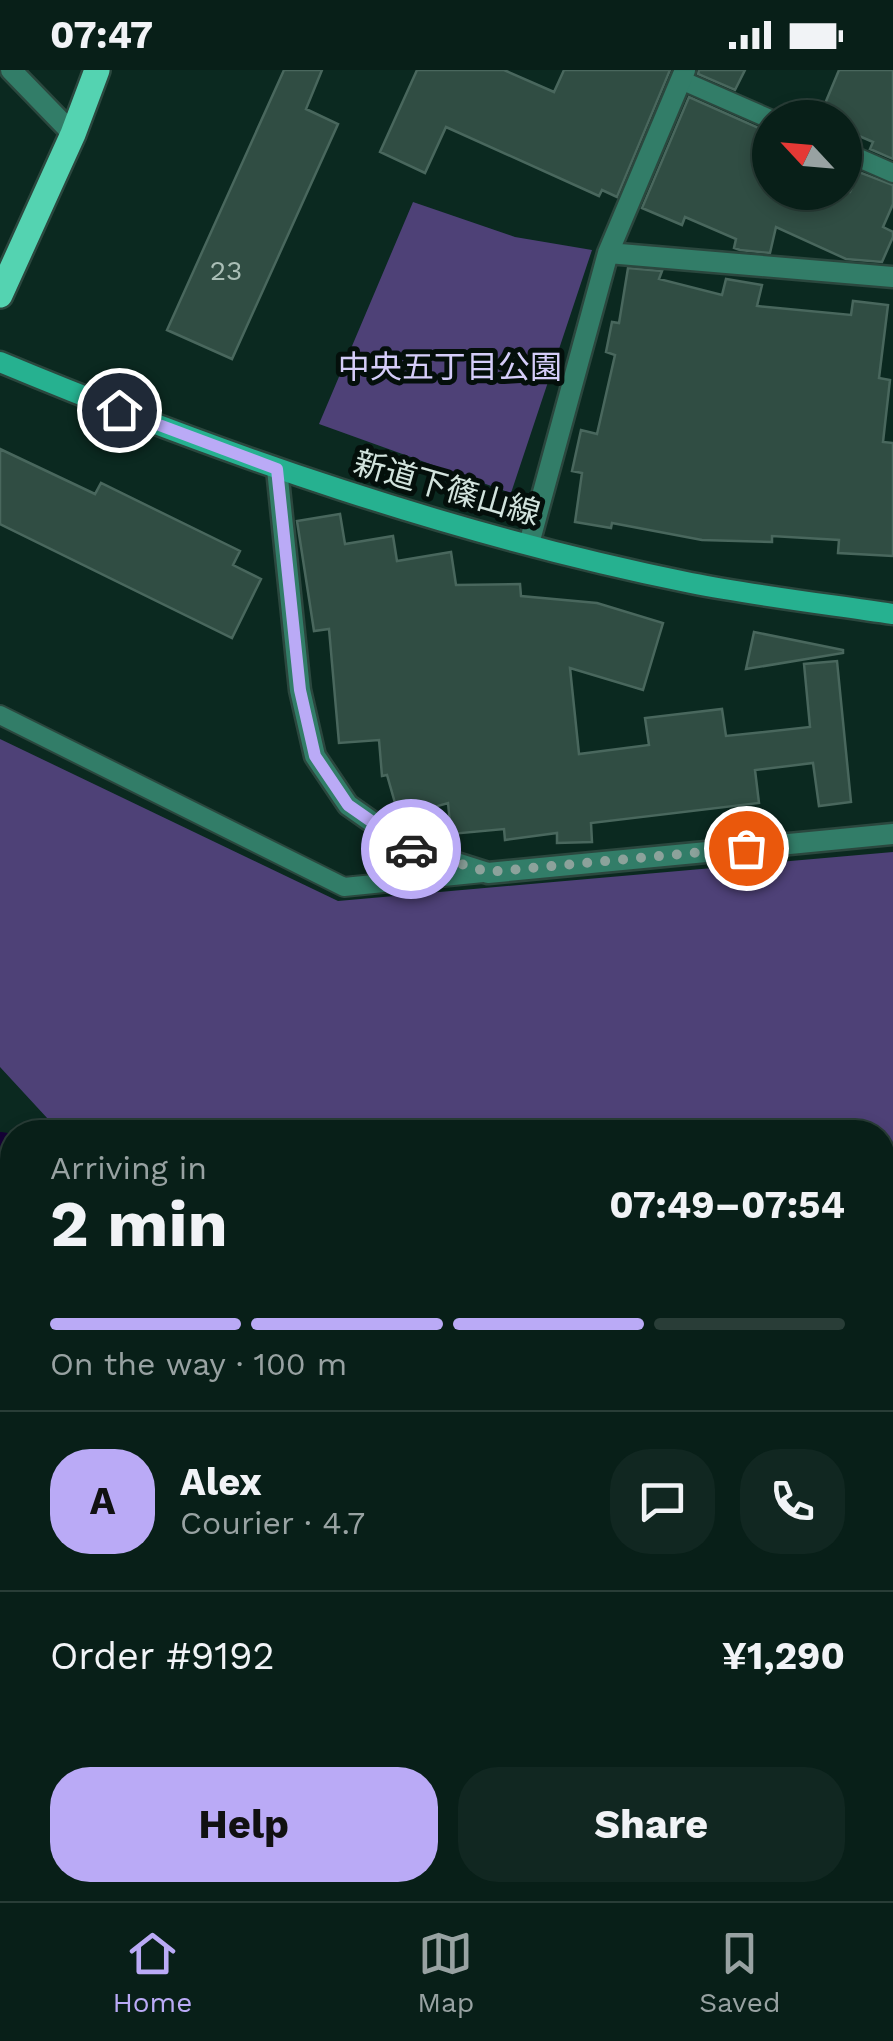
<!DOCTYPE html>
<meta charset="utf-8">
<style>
:root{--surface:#081f18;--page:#112721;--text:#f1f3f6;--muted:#98a2a2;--line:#293d37;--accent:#baaaf6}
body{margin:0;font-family:"Work Sans","Noto Sans JP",sans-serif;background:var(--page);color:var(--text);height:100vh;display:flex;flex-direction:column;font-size:38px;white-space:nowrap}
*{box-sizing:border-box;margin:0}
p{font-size:32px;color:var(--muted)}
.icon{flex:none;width:55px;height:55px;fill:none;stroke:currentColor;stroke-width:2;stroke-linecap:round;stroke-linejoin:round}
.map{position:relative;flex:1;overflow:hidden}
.sheet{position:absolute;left:0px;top:1050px;width:895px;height:782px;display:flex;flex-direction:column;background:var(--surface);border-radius:40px 40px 0 0;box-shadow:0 5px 15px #0003,0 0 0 2px var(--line)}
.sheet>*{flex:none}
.needle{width:65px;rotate:296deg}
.fabs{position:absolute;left:752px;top:30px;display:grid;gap:20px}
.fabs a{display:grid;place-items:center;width:110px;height:110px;border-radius:50%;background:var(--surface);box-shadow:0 5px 15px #0003,0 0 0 2px var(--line);font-size:50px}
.pin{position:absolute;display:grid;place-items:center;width:85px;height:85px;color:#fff;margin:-42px;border:5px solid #fff;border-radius:50%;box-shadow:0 2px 10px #0007}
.courier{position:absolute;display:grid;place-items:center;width:100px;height:100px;margin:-50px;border:8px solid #baaaf6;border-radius:50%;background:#fff;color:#222;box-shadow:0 2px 12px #0007}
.head em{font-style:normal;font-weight:700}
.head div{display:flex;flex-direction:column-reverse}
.head{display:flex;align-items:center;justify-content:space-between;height:170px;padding:0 50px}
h1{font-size:65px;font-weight:700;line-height:75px}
.bar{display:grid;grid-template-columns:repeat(4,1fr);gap:15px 10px;align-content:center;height:120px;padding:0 50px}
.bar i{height:12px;border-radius:8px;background:var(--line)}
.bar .on{background:var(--accent)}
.bar p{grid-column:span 4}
.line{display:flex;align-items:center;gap:25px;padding:0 50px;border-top:2px solid var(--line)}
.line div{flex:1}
.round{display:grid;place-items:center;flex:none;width:105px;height:105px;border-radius:40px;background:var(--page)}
.cta{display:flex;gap:20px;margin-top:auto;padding:20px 50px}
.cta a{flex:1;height:115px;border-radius:40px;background:var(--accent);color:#111;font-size:40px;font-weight:700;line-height:115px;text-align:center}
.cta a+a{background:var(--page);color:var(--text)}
.status{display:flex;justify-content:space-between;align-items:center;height:70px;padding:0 50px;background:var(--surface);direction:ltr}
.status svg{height:28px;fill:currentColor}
.tabs{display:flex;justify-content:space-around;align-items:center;height:140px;border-top:2px solid var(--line);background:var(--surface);font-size:28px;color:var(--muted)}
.tabs a{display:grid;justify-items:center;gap:5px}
.tabs .on{color:var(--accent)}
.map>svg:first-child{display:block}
</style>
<div class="status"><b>07:47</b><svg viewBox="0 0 49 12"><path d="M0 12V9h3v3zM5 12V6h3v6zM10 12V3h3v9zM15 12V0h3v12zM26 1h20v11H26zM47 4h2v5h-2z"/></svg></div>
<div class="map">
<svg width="893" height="1831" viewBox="0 0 893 1831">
<rect width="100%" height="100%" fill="#0b2920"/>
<!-- green -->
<path fill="#4e4177" d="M413,132l102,35 77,13 -81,243 -192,-69z
M0,669l338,162 555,-49v625l-10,3 -1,-348h-822l-60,-65z
M0,1134l12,13v577l-12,-1z
M893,1514v168l-10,6v-171z
M0,1769l12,1v45l-12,-1z
M97,1820h571l151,11h-549z"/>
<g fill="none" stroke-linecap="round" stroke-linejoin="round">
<!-- river -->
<path stroke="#150036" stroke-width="68" d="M0,1096l12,13
M882,1511l11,-2"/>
</g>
<!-- building -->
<path fill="#304d43" stroke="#49675d" stroke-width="2.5" d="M284,0h38l-16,39 32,15 -106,235 -65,-29z
M417,0h87l50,22 10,-22h106l-53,127 -15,-7 -3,6 -153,-69 -21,46 -45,-21z
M699,0h46l-10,20 -37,-16z
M839,0h54v89l-23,-10 3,-7 -28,-12v-12h-26z
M689,27l81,36v59h80l9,-20 34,13v19l-10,23 10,5v5l-11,25 -36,-3 -70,-32 -6,26 -30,-3 -6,-2 2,-9 -51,-22 -3,8 -40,-17z
M628,198l34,3 -3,8 63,16 4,-16 36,6 -5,21 94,9 2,-14 35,4 -9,73 11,2 -7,62 10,1v113l-55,-3 1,-13 -67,-4v6l-70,-2 -90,-17 -1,5 -36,-6 7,-49 -10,-2 9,-41 16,4 18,-79 -9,-3 6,-30 7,1z
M0,379l95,45 6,-11 139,68 -7,14 28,14 -29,59 -232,-114z
M340,444l5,30 48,-8 4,25 54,-9 5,33 64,-1 1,12 76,7 66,20 -20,67 -73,-22 9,86 70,-9 -4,-27 77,-9 4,27 84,-9 -6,-63 33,-3 14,141 -32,4 -6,-43 -58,7 4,33 -168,20 1,19 -35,1v-10l-52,7 -1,-11 -53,5 -3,-31 -49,14 -12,-42 -5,1 -3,-36 -40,3 -10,-114 -15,2 -17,-110z
M754,562l89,18v3l-97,16z"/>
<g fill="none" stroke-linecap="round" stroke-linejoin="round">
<!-- lane casing -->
<g stroke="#2b473e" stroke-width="22">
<path id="lane" d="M681,10l89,39
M845,82l48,21
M0,645l344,172 139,-14
M0,1733l12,1
M882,1799l11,1"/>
</g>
<!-- street casing -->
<g stroke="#2b473e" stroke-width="25">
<path id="street" d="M11,0l62,64
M608,183l285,24
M277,399l23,221 15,66 33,49 61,43 79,25 405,-39
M529,474l79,-291 77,-183"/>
</g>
<!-- secondary casing -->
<g stroke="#2b473e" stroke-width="25">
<path id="secondary" d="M0,292c223,93 454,173 691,221 67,13 135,21 202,31"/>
</g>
<!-- primary casing -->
<g stroke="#2b473e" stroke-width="30">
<path id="primary" d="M0,225l73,-161 24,-64"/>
</g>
<!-- lane -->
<use href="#lane" stroke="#327d68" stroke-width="18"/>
<!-- street -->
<use href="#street" stroke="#327d68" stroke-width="20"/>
<!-- secondary -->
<use href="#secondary" stroke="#26b190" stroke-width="20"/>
<!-- primary -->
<use href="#primary" stroke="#54d3b1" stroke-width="25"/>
</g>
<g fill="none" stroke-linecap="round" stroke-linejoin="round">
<!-- done -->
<path stroke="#8ca29b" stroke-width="10" stroke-dasharray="0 18" d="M411,779l77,23 258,-24"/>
<!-- route -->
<path stroke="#baaaf6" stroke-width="12" d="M119,340l158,59 23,221 15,66 33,49 63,44"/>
</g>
<g text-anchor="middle" stroke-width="10" stroke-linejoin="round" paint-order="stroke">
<!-- number labels -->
<g font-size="28" fill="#aabeb6">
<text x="226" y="210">23</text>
</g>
<!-- park labels -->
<g font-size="32" fill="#d5cdf9" stroke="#040f0b">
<text x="450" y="308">中央五丁目公園</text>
</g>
<!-- street labels -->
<g font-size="32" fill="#d2e3dd" stroke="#040f0b">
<text transform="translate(447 418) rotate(16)" y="11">新道下篠山線</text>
</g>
</g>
</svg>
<div class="fabs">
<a><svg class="needle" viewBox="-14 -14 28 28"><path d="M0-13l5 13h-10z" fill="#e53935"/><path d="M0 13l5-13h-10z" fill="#98a2a2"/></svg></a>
</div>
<div class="pin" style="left:746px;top:778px;background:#ea580c"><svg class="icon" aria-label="bag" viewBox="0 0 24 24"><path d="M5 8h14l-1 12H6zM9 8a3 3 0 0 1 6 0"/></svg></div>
<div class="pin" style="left:119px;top:340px;background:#1f2937"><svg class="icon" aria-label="home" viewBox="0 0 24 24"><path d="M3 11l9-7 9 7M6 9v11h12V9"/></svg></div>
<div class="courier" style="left:411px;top:779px"><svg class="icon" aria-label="car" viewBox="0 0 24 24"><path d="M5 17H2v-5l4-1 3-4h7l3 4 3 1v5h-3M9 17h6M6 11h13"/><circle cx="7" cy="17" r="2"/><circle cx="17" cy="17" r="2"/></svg></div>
<section class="sheet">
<div class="head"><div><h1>2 min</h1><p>Arriving in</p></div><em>07:49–07:54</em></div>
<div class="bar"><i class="on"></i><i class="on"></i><i class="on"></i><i></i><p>On the way · 100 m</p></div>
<div class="line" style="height:180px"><b class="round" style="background:var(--accent);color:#111">A</b><div><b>Alex</b><p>Courier · 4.7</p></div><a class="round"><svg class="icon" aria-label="chat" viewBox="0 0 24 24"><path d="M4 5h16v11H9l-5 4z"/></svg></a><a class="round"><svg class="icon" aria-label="phone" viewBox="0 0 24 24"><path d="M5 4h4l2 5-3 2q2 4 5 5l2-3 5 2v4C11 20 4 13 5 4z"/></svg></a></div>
<div class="line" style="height:130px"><div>Order #9192</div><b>¥1,290</b></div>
<div class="cta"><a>Help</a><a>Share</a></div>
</section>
</div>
<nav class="tabs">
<a class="on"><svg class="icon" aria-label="home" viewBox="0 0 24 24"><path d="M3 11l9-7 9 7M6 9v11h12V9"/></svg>Home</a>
<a><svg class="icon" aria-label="map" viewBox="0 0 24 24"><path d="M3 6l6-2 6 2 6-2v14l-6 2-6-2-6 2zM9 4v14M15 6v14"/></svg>Map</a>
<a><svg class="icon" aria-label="saved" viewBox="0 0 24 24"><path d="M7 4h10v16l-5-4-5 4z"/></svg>Saved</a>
</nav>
